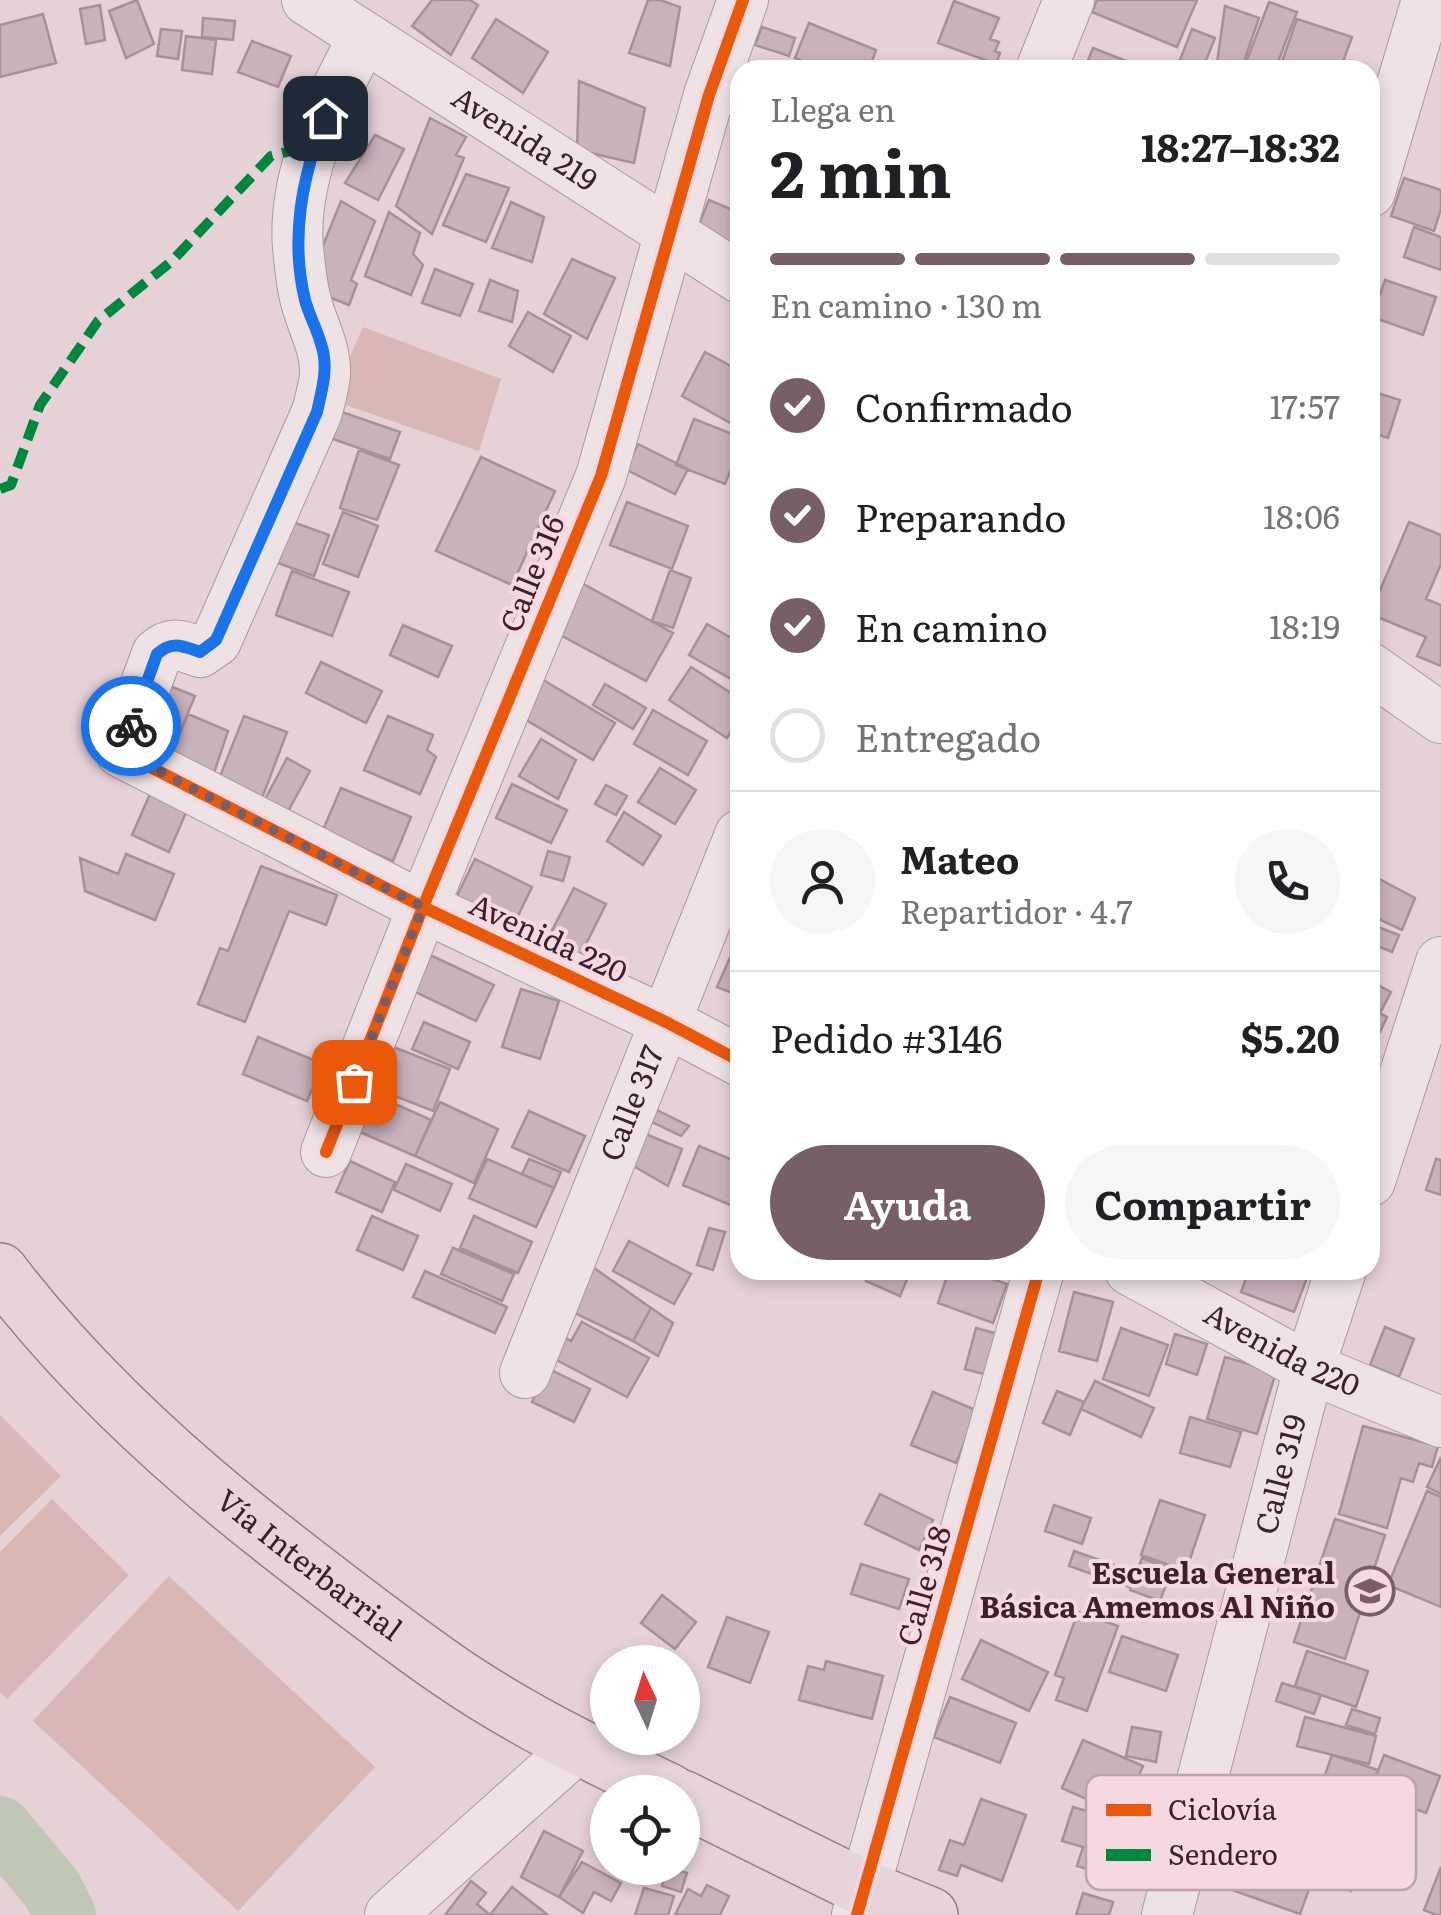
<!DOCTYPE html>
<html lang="es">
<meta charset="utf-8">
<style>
:root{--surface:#fff;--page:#f6f6f6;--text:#202124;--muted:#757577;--line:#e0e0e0;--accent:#785e69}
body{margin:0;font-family:Literata,serif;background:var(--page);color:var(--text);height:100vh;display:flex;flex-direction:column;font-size:38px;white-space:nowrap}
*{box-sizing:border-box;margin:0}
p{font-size:32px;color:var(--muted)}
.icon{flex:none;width:55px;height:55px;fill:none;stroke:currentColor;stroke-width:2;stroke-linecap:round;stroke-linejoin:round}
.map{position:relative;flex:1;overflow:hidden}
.details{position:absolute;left:730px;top:60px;width:650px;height:1220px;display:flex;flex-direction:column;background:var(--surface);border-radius:30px;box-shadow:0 5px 15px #0003}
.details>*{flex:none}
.needle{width:65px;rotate:356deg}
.fabs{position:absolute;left:590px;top:1645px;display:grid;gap:20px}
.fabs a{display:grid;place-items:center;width:110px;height:110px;border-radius:50%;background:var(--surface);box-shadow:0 5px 15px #0003;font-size:50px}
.pin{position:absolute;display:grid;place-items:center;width:85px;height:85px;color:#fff;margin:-42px;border-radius:20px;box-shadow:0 5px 15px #0006}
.courier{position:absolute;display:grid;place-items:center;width:100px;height:100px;margin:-50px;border:8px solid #1a73e8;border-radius:50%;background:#fff;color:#222;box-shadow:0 2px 12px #0007}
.headline em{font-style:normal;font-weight:700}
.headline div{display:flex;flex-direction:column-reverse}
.headline{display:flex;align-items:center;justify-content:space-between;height:170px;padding:0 40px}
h1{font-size:65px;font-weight:700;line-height:75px}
.bar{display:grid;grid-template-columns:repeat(4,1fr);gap:15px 10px;align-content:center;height:120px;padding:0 40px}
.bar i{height:12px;border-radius:8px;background:var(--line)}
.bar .current{background:var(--accent)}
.bar p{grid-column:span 4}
.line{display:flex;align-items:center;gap:25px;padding:0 40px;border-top:2px solid var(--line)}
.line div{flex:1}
.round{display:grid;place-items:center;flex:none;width:105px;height:105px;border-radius:52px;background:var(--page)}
ol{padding:0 40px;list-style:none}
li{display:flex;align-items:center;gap:30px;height:110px}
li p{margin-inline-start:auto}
li .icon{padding:10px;border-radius:50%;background:var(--accent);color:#fff;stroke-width:4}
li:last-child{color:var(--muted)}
li i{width:55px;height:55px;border:5px solid var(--line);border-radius:50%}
.cta{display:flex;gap:20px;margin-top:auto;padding:20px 40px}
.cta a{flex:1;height:115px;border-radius:60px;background:var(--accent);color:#fff;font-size:40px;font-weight:700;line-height:115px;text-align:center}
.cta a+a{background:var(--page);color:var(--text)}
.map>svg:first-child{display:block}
</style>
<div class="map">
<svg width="1441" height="1915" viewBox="0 0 1441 1915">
<rect width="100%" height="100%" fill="#e6d1d7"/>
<!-- green -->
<path fill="#d9b7b6" d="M363,327l138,52 -22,72 -148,-51z
M0,1415l61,61 -61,60z
M52,1499l77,76 -122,124 -7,-7v-140z
M169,1576l206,191 -137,144 -205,-190z"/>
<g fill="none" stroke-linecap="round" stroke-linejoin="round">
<!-- river -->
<path stroke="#c0c7b7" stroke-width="62" d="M0,1827l52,62 13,26"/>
</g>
<!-- building -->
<path fill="#cab2bd" stroke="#a7909a" stroke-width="2.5" d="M137,0l17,44 -28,14 -17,-47z
M432,0h38l8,5 -27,50 -39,-29z
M648,0h12l20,7 -10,59 -41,-13z
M1097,0h100l-20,47 -85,-35z
M954,1l45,17 -9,21 9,3 -4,9 5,2 -4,11 -58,-21z
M1269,2l28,10 -22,58h-24l-7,-2z
M100,5l5,35 -19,4 -6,-35z
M1225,6l34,12 -18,52h-25z
M43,14l13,49 -56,14v-52z
M203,18l32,3 -2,19 -31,-3z
M496,19l52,33 -25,41 -51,-35z
M1297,19l55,18 -12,33h-61z
M809,23l67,27 -7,20h-54l1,-3 -21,-9z
M762,27l33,11 -6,18 -34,-11z
M161,29l21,2 -4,28 -21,-3z
M1192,29l23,9 -13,32 -24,-5z
M186,36l30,4 -4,34 -30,-4z
M252,41l39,15 -13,31 -40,-15z
M1093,48l56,22h-65z
M579,81l66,27 -11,55 -57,-13z
M430,118l36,19 -10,18 8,3 -32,76 -36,-28z
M375,135l29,14 -26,51 -33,-17z
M466,174l43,14 -23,54 -43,-17z
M1404,178l37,12v19l-7,22 -43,-15z
M709,200l31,13v40l-45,-19z
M341,201l34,20 -24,59 6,4 -8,21 -43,-17z
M511,202l33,15 -12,45 -40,-14z
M389,212l31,21 -7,21 10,11 -12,30 -46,-19z
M1414,227l27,10v33l-37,-13z
M572,259l43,19 -28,61 -43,-25z
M435,269l38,15 -13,32 -38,-13z
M490,280l28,11 -6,31 -33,-11z
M1385,280l51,17 -13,38 -51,-18z
M528,312l43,24 -18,36 -44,-26z
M705,352l35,19v42l-6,12 -52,-29z
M1370,378l4,2 -3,11 29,9 -12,38 -18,-6z
M333,409l67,23 -10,27 -66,-23z
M694,419l46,18v10l-15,37 -49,-19z
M638,444l50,25 -13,25 -50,-25z
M359,450l40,15 -22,55 -37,-12z
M481,457l74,34 -43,94 -76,-34z
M627,502l61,24 -16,43 -62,-24z
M343,512l35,14 -20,51 -35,-13z
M290,521l39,14 -15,41 -39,-14z
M1409,522l32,13v29l-15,35 15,6v61l-24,-10 9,-19 -56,-23z
M670,570l21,8 -18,50 -21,-7z
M292,571l57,21 -17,44 -56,-21z
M578,581l95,52 -27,48 -95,-51z
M707,624l33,19v41l-51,-29z
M403,625l49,21 -14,31 -48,-22z
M321,662l61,29 -16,32 -60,-30z
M691,667l49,32v19l-13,20 -58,-38z
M540,678l75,45 -22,37 -75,-45z
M165,684l30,12 -26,63 -33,-18z
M605,684l41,24 -13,21 -40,-24z
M653,710l54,31 -19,34 -54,-31z
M188,714l40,17 -17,51 -42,-23z
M244,716l43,16 -26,69 -44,-17z
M388,716l45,19 -6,15 9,7 -16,37 -56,-24z
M541,739l35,21 -18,39 -39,-23z
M287,758l23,13 -25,46 -23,-12z
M660,768l36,22 -21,34 -37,-22z
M512,784l55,26 -16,33 -55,-25z
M606,785l21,11 -11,19 -21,-11z
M341,788l70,29 -18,44 -71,-29z
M150,794l37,16 -18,42 -37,-17z
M624,812l37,24 -18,29 -36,-24z
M548,851l22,6 -7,24 -22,-6z
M126,854l48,20 -19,46 -70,-29 -5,-33 38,16z
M475,859l57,28 -18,37 -57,-28z
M261,866l76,29 -11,30 -37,-14 -44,111 -47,-18 22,-56 8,3z
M1370,874l45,24 -13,32 -32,-15z
M574,888l32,16 -27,54 -33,-16z
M1370,924l29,11 -7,17 -22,-9z
M740,935v61l-23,-9z
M428,954l66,31 -18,36 -65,-31z
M1370,981l21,11 -10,19 -11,-5z
M521,989l38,12 -19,58 -38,-12z
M1370,1008l17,9 -7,15 -10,-5z
M424,1022l46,20 -12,27 -46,-20z
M258,1037l65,27 -16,37 -64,-27z
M388,1045l62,24 -17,42 -61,-24z
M375,1095l56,25 -16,36 -55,-24z
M440,1102l58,27 -24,54 -59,-27z
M655,1109l34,17 -8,10 -33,-16z
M529,1111l56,25 -16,36 -57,-25z
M643,1133l39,16 -14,37 -38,-22z
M699,1146l41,17v46l-57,-24z
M487,1159l67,29 -18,39 -67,-29z
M529,1159l32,13 -7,16 -32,-14z
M1436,1159l5,1v35l-15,-5z
M350,1161l45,21 -13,30 -46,-20z
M406,1164l46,20 -12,27 -46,-21z
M372,1216l46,20 -15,34 -46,-20z
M474,1216l58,26 -14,31 -58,-25z
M709,1228l16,4 -12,38 -16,-5z
M629,1241l62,33 -17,30 -61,-33z
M453,1248l61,26 -12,27 -61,-27z
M587,1263l64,45 -18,33 -73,-35z
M871,1270h40l-11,26 -34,-15z
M949,1270h18l40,14 -14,39 -55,-20z
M1249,1270h61l-16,42 -53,-20z
M425,1271l82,36 -12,26 -82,-36z
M1074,1292l39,10 -16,59 -38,-10z
M651,1308l22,15 -15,33 -25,-15z
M582,1322l67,36 -22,39 -80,-42 11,-21 13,7z
M1385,1327l29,12 -15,38 -29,-12z
M976,1328l22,6 -11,41 -22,-6z
M1121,1328l47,17 -19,51 -46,-17z
M1175,1334l32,10 -10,31 -31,-11z
M1225,1357l51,15 -19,62 -50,-15z
M549,1369l41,20 -16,33 -42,-20z
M1095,1381l59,27 -13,29 -60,-28z
M1057,1391l27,11 -14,33 -27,-12z
M933,1392l45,19 -22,52 -45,-18z
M1190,1417l51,15 -11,35 -50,-14z
M1363,1426l75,20 -6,21 -13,-4 -6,19 -12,-4 -14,50 -48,-14z
M1441,1457v37l-14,-7z
M1427,1491l14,6v110l-53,-22z
M880,1494l53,26 -14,30 -54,-26z
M1160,1500l45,15 -19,56 -45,-16z
M1054,1505l37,13 -9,26 -37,-13z
M1335,1519l50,16 -40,124 -51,-17z
M1074,1551l60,21 -5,15 -60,-21z
M1142,1558l30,11 -12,32 -30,-11z
M861,1564l48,15 -10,30 -48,-15z
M662,1595l34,27 -21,27 -34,-26z
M1078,1612l40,14 -31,85 -31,-11 8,-22 -9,-3z
M727,1617l42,15 -19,51 -42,-16z
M1122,1636l56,19 -12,36 -57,-19z
M981,1640l67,32 -19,39 -67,-32z
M1307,1651l61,20 -12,36 -61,-21z
M826,1661l57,15 -11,43 -73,-19 9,-34 16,4z
M1282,1683l39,12 -7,19 -38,-13z
M950,1697l66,26 -16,40 -66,-26z
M1352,1709l28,9 -5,16 -29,-9z
M1305,1717l71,19 -7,28 -72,-18z
M1132,1727l29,5 -5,30 -30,-6z
M1083,1740l60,26 -21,49 -60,-27z
M1332,1755l46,15 -8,20 -45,-15z
M1384,1755l56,21 -14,37 -56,-20z
M981,1799l45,16 -24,66 -41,-16 -4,11 -18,-6 11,-30 14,5z
M1073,1807l51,15 -16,53 -31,-9 6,-19 -21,-6z
M1256,1820l55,16 3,-11 52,15 -15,51 -24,-7 6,-21 -83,-25z
M544,1831l39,20 -24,46 -38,-20z
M1230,1840l86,30 -16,44 -85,-30z
M582,1862l39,21 -10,18 -17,-9 -11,21 -24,-16z
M1441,1867v48h-5l-12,-5z
M667,1868l20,5 -6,19 -19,-6z
M471,1881l15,12 -9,11 13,11 22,-28 36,28h-103z
M707,1885l22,11 -9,19h-45l13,-26 13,7z
M644,1888l30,8 -6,19h-33z
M1083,1893l30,9 -4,13h-33z"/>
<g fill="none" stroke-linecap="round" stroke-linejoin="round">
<!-- minor casing -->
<g stroke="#ac99a0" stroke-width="52">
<g id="minor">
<path id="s1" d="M307,0l433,278"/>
<path d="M363,38c-33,63 -71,136 -65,210 2,17 3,36 8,53 6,25 20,46 19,73 -1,13 -5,26 -8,38l-101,229 -16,11c-17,-6 -28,-12 -43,2l-36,98 302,155 243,115 74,39"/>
<path d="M1041,70l28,-70"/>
<path d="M1370,192l57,-192"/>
<path d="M1370,668l71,50"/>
<path d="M326,1152l97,-245 178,-431 108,-381 34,-95"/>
<path d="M1370,1181l71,-219"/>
<path id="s2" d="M1130,1270l179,98 132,54"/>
<path id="s3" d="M525,1373l215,-538"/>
<path d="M390,1915l188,-168"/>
<path d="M857,1915l182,-645"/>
<path id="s4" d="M1167,1915l142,-547 32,-98"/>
</g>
</g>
<!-- major casing -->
<g stroke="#918087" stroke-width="58">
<g id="major">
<path id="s5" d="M0,1271c79,104 178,194 281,274 54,42 108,84 164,123 70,49 149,87 225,124"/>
<path d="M682,1798l184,91 64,26"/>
</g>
</g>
<!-- minor -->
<use href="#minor" stroke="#eee2e5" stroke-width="50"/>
<!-- major -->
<use href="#major" stroke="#e6d4da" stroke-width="55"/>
<!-- quiet -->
<path stroke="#00873e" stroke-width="10" stroke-dasharray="20 10" stroke-linecap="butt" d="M0,489l11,-4 29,-80 58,-84 74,-60 99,-105 43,-11"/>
<!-- cycleway casing -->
<g stroke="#f6d8e0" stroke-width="19">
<path id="cycleway" d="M121,752l302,155 243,115 74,39
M326,1152l97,-245 178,-431 108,-381 34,-95
M857,1915l182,-645"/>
</g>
<!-- cycleway -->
<use href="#cycleway" stroke="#e8590c" stroke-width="12"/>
</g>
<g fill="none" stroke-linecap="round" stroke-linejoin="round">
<!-- done -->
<path stroke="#785e69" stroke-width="10" stroke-dasharray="0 18" d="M131,726l-9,26 301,155 -69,175"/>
<!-- route -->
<path stroke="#1a73e8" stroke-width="12" d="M131,726l26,-72c15,-14 26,-8 43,-2l16,-12 101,-228c5,-23 12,-45 4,-68 -4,-15 -12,-29 -16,-44 -15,-62 -3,-123 20,-182"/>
</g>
<!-- icons -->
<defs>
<g id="school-ring" transform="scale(2.5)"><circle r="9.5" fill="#f6d8e0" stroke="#785e69" stroke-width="1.5"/><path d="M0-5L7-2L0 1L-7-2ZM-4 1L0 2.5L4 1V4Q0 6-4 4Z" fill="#785e69"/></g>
</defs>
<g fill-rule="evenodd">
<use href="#school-ring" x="1370" y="1591"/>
</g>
<g text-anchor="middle" stroke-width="8" stroke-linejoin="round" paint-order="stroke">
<!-- street labels -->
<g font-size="30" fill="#3c202e" stroke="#f6d8e0">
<text dy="10" stroke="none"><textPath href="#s1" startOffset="258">Avenida 219</textPath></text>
<text transform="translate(533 574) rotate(-68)" y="10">Calle 316</text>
<text transform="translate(548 939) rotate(25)" y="10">Avenida 220</text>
<text dy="10" stroke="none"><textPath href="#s3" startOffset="290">Calle 317</textPath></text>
<text dy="10" stroke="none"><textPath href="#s2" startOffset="172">Avenida 220</textPath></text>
<text dy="10" stroke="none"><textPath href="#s4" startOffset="455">Calle 319</textPath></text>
<text dy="10" stroke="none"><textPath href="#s5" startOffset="428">Vía Interbarrial</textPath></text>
<text transform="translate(925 1586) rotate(-74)" y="10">Calle 318</text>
</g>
<!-- poi labels -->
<g font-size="30" font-weight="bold" fill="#3c202e" stroke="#f6d8e0" text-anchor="end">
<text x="1335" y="1584">Escuela General<tspan x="1335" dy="34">Básica Amemos Al Niño</tspan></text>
</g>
</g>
<!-- legend -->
<rect x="1086" y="1775" width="330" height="115" rx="15" fill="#f6d8e0" stroke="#bea1ab" stroke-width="2.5"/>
<rect x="1106" y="1804" width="45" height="12" fill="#e8590c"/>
<rect x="1106" y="1849" width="45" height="12" fill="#00873e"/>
<g font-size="28" fill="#3c202e">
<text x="1168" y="1820">Ciclovía</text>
<text x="1168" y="1865">Sendero</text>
</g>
</svg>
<div class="fabs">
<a><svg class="needle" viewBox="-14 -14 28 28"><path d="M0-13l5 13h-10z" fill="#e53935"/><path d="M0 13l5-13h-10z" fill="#757577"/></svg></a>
<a><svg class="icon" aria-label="locate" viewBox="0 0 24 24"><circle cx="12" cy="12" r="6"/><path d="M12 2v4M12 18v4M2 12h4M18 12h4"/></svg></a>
</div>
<div class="pin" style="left:354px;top:1082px;background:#ea580c"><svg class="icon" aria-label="bag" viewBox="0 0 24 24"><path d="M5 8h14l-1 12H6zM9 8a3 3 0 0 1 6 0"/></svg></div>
<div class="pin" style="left:325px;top:118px;background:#1f2937"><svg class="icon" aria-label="home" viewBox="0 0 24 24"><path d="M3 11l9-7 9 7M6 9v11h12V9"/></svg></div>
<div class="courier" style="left:131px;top:726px"><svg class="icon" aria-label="bike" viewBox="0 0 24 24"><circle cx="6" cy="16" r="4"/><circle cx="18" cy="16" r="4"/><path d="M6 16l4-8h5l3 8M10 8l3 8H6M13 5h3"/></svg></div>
<section class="details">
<div class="headline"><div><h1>2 min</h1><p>Llega en</p></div><em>18:27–18:32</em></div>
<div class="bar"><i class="current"></i><i class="current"></i><i class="current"></i><i></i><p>En camino · 130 m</p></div>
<ol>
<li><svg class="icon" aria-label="check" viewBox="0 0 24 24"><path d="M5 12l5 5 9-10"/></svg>Confirmado<p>17:57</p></li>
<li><svg class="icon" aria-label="check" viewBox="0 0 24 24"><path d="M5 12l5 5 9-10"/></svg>Preparando<p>18:06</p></li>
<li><svg class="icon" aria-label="check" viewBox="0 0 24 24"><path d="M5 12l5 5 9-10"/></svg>En camino<p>18:19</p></li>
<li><i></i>Entregado</li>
</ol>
<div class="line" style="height:180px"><a class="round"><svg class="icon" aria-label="person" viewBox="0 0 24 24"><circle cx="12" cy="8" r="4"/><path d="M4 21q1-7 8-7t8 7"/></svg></a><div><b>Mateo</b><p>Repartidor · 4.7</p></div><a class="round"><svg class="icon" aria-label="phone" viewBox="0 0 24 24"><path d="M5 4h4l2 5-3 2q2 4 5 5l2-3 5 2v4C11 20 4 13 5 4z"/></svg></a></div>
<div class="line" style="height:130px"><div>Pedido #3146</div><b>$5.20</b></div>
<div class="cta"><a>Ayuda</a><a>Compartir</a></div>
</section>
</div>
